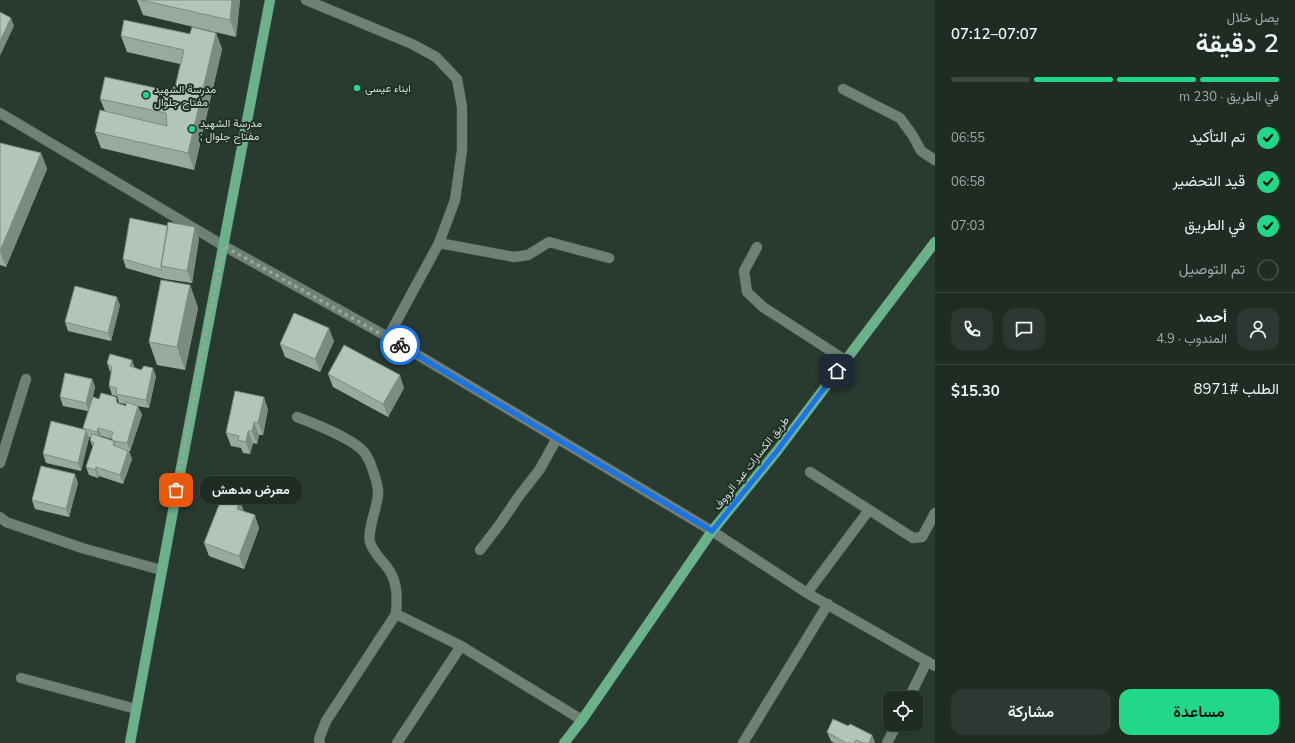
<!DOCTYPE html>
<html lang="ar">
<meta charset="utf-8">
<style>
:root{--surface:#1f2c24;--page:#2c3831;--text:#f1f3f6;--muted:#a1a7a6;--line:#3c4841;--accent:#20d887}
body{margin:0;font-family:"Nunito Sans",Vazirmatn,sans-serif;background:var(--page);color:var(--text);direction:rtl;height:100vh;display:flex;flex-direction:column;font-size:15px;white-space:nowrap}
*{box-sizing:border-box;margin:0}
p{font-size:13px;color:var(--muted)}
.icon{flex:none;width:22px;height:22px;fill:none;stroke:currentColor;stroke-width:2;stroke-linecap:round;stroke-linejoin:round}
.map{position:relative;flex:1;overflow:hidden;direction:ltr}
.sheet{display:flex;flex-direction:column;background:var(--surface);width:360px}
.sheet>*{flex:none}
.fabs{position:absolute;left:883px;top:691px;display:grid;gap:8px}
.fabs a{display:grid;place-items:center;width:40px;height:40px;border-radius:8px;background:var(--surface);box-shadow:0 1px 3px #0004,0 0 0 1px var(--line);font-size:20px}
.pin{position:absolute;display:grid;place-items:center;width:34px;height:34px;color:#fff;margin:-17px;border-radius:8px;box-shadow:0 2px 6px #0006}
.courier{position:absolute;display:grid;place-items:center;width:40px;height:40px;margin:-20px;border:3px solid #1a73e8;border-radius:50%;background:#fff;color:#222;box-shadow:0 1px 5px #0007}
.bubble{position:absolute;height:28px;border-radius:12px;background:var(--surface);box-shadow:0 1px 3px #0004,0 0 0 1px var(--line);font-size:13px;font-weight:600;line-height:28px;text-align:center;direction:rtl}
.summary em{font-style:normal;font-weight:600}
.summary div{display:flex;flex-direction:column-reverse}
.summary{display:flex;align-items:center;justify-content:space-between;height:68px;padding:0 16px}
h1{font-size:26px;font-weight:600;line-height:30px}
.bar{display:grid;grid-template-columns:repeat(4,1fr);gap:6px 4px;align-content:center;height:48px;padding:0 16px}
.bar i{height:5px;border-radius:3px;background:var(--line)}
.bar .active{background:var(--accent)}
.bar p{grid-column:span 4}
.line{display:flex;align-items:center;gap:10px;padding:0 16px;border-top:1px solid var(--line)}
.line div{flex:1}
.round{display:grid;place-items:center;flex:none;width:42px;height:42px;border-radius:12px;background:var(--page)}
ol{padding:0 16px;list-style:none}
li{display:flex;align-items:center;gap:12px;height:44px}
li p{margin-inline-start:auto}
li .icon{padding:4px;border-radius:50%;background:var(--accent);color:#111;stroke-width:4}
li:last-child{color:var(--muted)}
li i{width:22px;height:22px;border:2px solid var(--line);border-radius:50%}
.cta{display:flex;gap:8px;margin-top:auto;padding:8px 16px}
.cta a{flex:1;height:46px;border-radius:12px;background:var(--accent);color:#111;font-size:16px;font-weight:600;line-height:46px;text-align:center}
.cta a+a{background:var(--page);color:var(--text)}
main{display:flex;flex:1;min-height:0}
.map>svg:first-child{display:block}
</style>
<main>
<section class="sheet">
<div class="summary"><div><h1>2 دقيقة</h1><p>يصل خلال</p></div><em>07:07–07:12</em></div>
<div class="bar"><i class="active"></i><i class="active"></i><i class="active"></i><i></i><p>في الطريق · 230 m</p></div>
<ol>
<li><svg class="icon" aria-label="check" viewBox="0 0 24 24"><path d="M5 12l5 5 9-10"/></svg>تم التأكيد<p>06:55</p></li>
<li><svg class="icon" aria-label="check" viewBox="0 0 24 24"><path d="M5 12l5 5 9-10"/></svg>قيد التحضير<p>06:58</p></li>
<li><svg class="icon" aria-label="check" viewBox="0 0 24 24"><path d="M5 12l5 5 9-10"/></svg>في الطريق<p>07:03</p></li>
<li><i></i>تم التوصيل</li>
</ol>
<div class="line" style="height:72px"><a class="round"><svg class="icon" aria-label="person" viewBox="0 0 24 24"><circle cx="12" cy="8" r="4"/><path d="M4 21q1-7 8-7t8 7"/></svg></a><div><b>أحمد</b><p>المندوب · 4.9</p></div><a class="round"><svg class="icon" aria-label="chat" viewBox="0 0 24 24"><path d="M4 5h16v11H9l-5 4z"/></svg></a><a class="round"><svg class="icon" aria-label="phone" viewBox="0 0 24 24"><path d="M5 4h4l2 5-3 2q2 4 5 5l2-3 5 2v4C11 20 4 13 5 4z"/></svg></a></div>
<div class="line" style="height:52px"><div>الطلب #8971</div><b>$15.30</b></div>
<div class="cta"><a>مساعدة</a><a>مشاركة</a></div>
</section>
<div class="map">
<svg width="935" height="743" viewBox="0 0 935 743">
<rect width="100%" height="100%" fill="#293b30"/>
<g fill="none" stroke-linecap="round" stroke-linejoin="round">
<!-- minor casing -->
<g stroke="#47564d" stroke-width="11">
<path id="minor" d="M306,0l106,44 24,13 21,22 5,28v43l-7,50 -16,43 -51,94
M843,89l57,29 13,18 8,15 14,9
M0,113l224,133 164,91 324,194 95,62 128,73
M439,243l75,14 14,-2 21,-13 60,16
M757,247l-13,24 3,21 16,15 82,53
M297,417c16,6 56,22 67,35 6,7 15,33 14,43 -1,12 -11,37 -8,47 3,11 13,19 19,28 9,13 8,29 7,44l65,32 121,74
M0,463l26,-84
M810,472l103,66 9,-1 13,-24
M0,517l6,5 76,26 79,22
M480,550l20,-26 19,-28 21,-27 17,-31
M807,593l62,-83
M21,678l115,31
M909,698l18,-37
M320,743l-1,-4 7,-18 70,-107
M397,743l64,-97
M743,743l85,-139
M887,743l10,-19"/>
</g>
<!-- major casing -->
<g stroke="#47564d" stroke-width="11">
<path id="major" d="M130,743c45,-248 93,-495 140,-743
M564,743l18,-23 130,-189 65,-80 158,-209"/>
</g>
<!-- minor -->
<use href="#minor" stroke="#6e8175" stroke-width="10"/>
<!-- major -->
<use href="#major" stroke="#6bb28a" stroke-width="10"/>
</g>
<!-- wall -->
<path fill="#98aa9e" fill-rule="evenodd" d="M137,0h103l-4,37 -93,-22z
M216,33l6,16 -28,121 -93,-22 -6,-16 10,-21 -5,-12 74,-7 6,-28 -53,-12 -6,-16 69,-2z
M0,143l41,10 6,16 -41,98 -6,-2z
M199,239l-7,44 -27,-4 -39,-11 -3,-9z
M190,285l8,23 -13,62 -28,-5 -8,-23z
M120,305l-9,36 -43,-10 -3,-9z
M334,341l-14,31 -35,-15 -5,-13z
M132,360l2,8 22,8 -7,32 -12,-2 5,9 -12,36h-1l3,8 -9,25 -24,-8 -1,2 -9,-3 -3,-8 7,-19 -3,-8 1,-2 -2,-1v1l-8,33 -35,-8 -3,-9 41,-25 -1,-1 5,-17 -25,-5 -3,-9 32,-18 3,8 -3,14 7,-2 27,7v-2l-7,-1 -2,-7 -5,-1 -3,-9 2,-14 -1,-1 -3,-8zM101,436l11,3v2l-11,-4z
M328,374l76,14 -16,29 -55,-30z
M268,409l-5,26h-4l-2,9 -4,-1 -3,11 -7,-1 -2,-5 -10,-2 -5,-13z
M78,483l-9,34 -34,-8 -3,-9z
M244,511l15,17 -15,41 -35,-13 -5,-13z
M848,726l24,9 3,8h-41l-3,-2 -4,-9z"/>
<!-- shaded-wall -->
<path fill="#7c8b81" d="M232,0h8l-4,37 -6,-17z
M11,18l3,8 -14,30v-15z
M216,33l6,16 -28,121 -6,-17z
M41,153l6,16 -41,98 -6,-16z
M195,227l4,12 -7,44 -5,-12z
M190,285l8,23 -13,62 -8,-23z
M117,297l3,8 -9,36 -3,-8z
M329,328l5,13 -14,31 -5,-13z
M132,360l3,8 -5,-2z
M153,368l3,8 -7,32 -3,-8z
M400,375l4,13 -16,29 -5,-13z
M92,379l3,8 -6,25 -3,-9z
M264,397l4,12 -5,26 -5,-12z
M138,406l4,9 -12,36 -3,-8z
M254,422l5,13 -2,9 -5,-13z
M98,428l3,8 -1,4 -3,-8z
M86,430l3,8 -8,33 -3,-8z
M248,431l5,12 -3,11 -4,-12z
M114,441l3,9 -4,-5z
M128,451l4,8 -9,25 -3,-9z
M96,467l3,9 -1,2 -3,-8z
M75,474l3,9 -9,34 -3,-8z
M240,501l5,13 -8,-5z
M255,515l4,13 -15,41 -5,-13z
M872,735l3,8h-6z"/>
<!-- building -->
<path fill="#b1c6b8" stroke="#7c8b81" d="M141,0h91l-2,20z
M0,12l11,6 -11,23z
M124,20l66,14 2,-7 24,6 -28,120 -93,-21 5,-22 67,16 -1,-13 -66,-14 5,-22 69,15 10,-42 -63,-14z
M0,143l41,10 -41,98z
M130,218l38,8 -7,40 1,4 -39,-11z
M168,222l27,5 -8,44 -26,-5z
M161,280l29,5 -13,62 -28,-5z
M75,286l42,11 -9,36 -43,-11z
M294,313l35,15 -14,31 -35,-15z
M344,345l56,30 -17,29 -55,-30z
M110,354l22,6 -2,6 11,4 3,-4 9,2 -7,32 -30,-6 1,-6 -8,-2 3,-19 -5,-4z
M65,373l27,6 -6,24 -26,-6z
M235,391l29,6 -6,26 -4,-1 -2,9h-4l-2,11 -8,-2 1,-4 -13,-3z
M101,393l15,4 1,6 9,3v-4l12,4 -11,37 -13,-2 -3,-3 2,-6 -15,-4 -1,4 -14,-4 10,-31 6,2z
M51,421l35,9 -8,33 -35,-9z
M92,434l22,7 -1,4 15,6 -8,24 -24,-8 -1,3 -9,-3 8,-24 -4,-3z
M41,466l34,8 -9,35 -34,-9z
M223,495l17,6 -3,8 18,6 -16,41 -35,-13z
M833,719l15,7 2,-2 22,11 -3,8h-5l-8,-3 -2,3h-8l-19,-11z"/>
<g fill="none" stroke-linecap="round" stroke-linejoin="round">
<!-- done -->
<path stroke="#98a49c" stroke-width="4" stroke-dasharray="0 7.2" d="M176,490l32,-168 16,-76 176,99"/>
<!-- route -->
<path stroke="#1a73e8" stroke-width="5" d="M400,345l312,186 65,-80 60,-80"/>
</g>
<!-- markers -->
<g fill="#20d887" stroke="#203026" stroke-width="1.5">
<circle cx="357" cy="88" r="4"/>
<circle cx="146" cy="95" r="4"/>
<circle cx="192" cy="129" r="4"/>
</g>
<g text-anchor="middle" stroke-width="4" stroke-linejoin="round" paint-order="stroke">
<!-- poi labels -->
<g font-size="11" fill="#d3ddd6" stroke="#203026" text-anchor="start">
<text x="365" y="92">ابناء عيسى</text>
<text x="154" y="93">مدرسة الشهيد<tspan x="154" dy="13">مفتاح جلوال</tspan></text>
<text x="200" y="127">مدرسة الشهيد<tspan x="200" dy="13">; مفتاح جلوال</tspan></text>
</g>
<!-- street labels -->
<g font-size="11" fill="#d3ddd6" stroke="#203026">
<text transform="translate(751 463) rotate(-52)" y="4">طريق الكسارات عبد الرووف</text>
</g>
</g>
</svg>
<div class="fabs">
<a><svg class="icon" aria-label="locate" viewBox="0 0 24 24"><circle cx="12" cy="12" r="6"/><path d="M12 2v4M12 18v4M2 12h4M18 12h4"/></svg></a>
</div>
<div class="pin" style="left:176px;top:490px;background:#ea580c"><svg class="icon" aria-label="bag" viewBox="0 0 24 24"><path d="M5 8h14l-1 12H6zM9 8a3 3 0 0 1 6 0"/></svg></div>
<div class="pin" style="left:837px;top:371px;background:#1f2937"><svg class="icon" aria-label="home" viewBox="0 0 24 24"><path d="M3 11l9-7 9 7M6 9v11h12V9"/></svg></div>
<div class="courier" style="left:400px;top:345px"><svg class="icon" aria-label="bike" viewBox="0 0 24 24"><circle cx="6" cy="16" r="4"/><circle cx="18" cy="16" r="4"/><path d="M6 16l4-8h5l3 8M10 8l3 8H6M13 5h3"/></svg></div>
<div class="bubble" style="left:200px;top:476px;width:102px">معرض مدهش</div>
</div>
</main>
